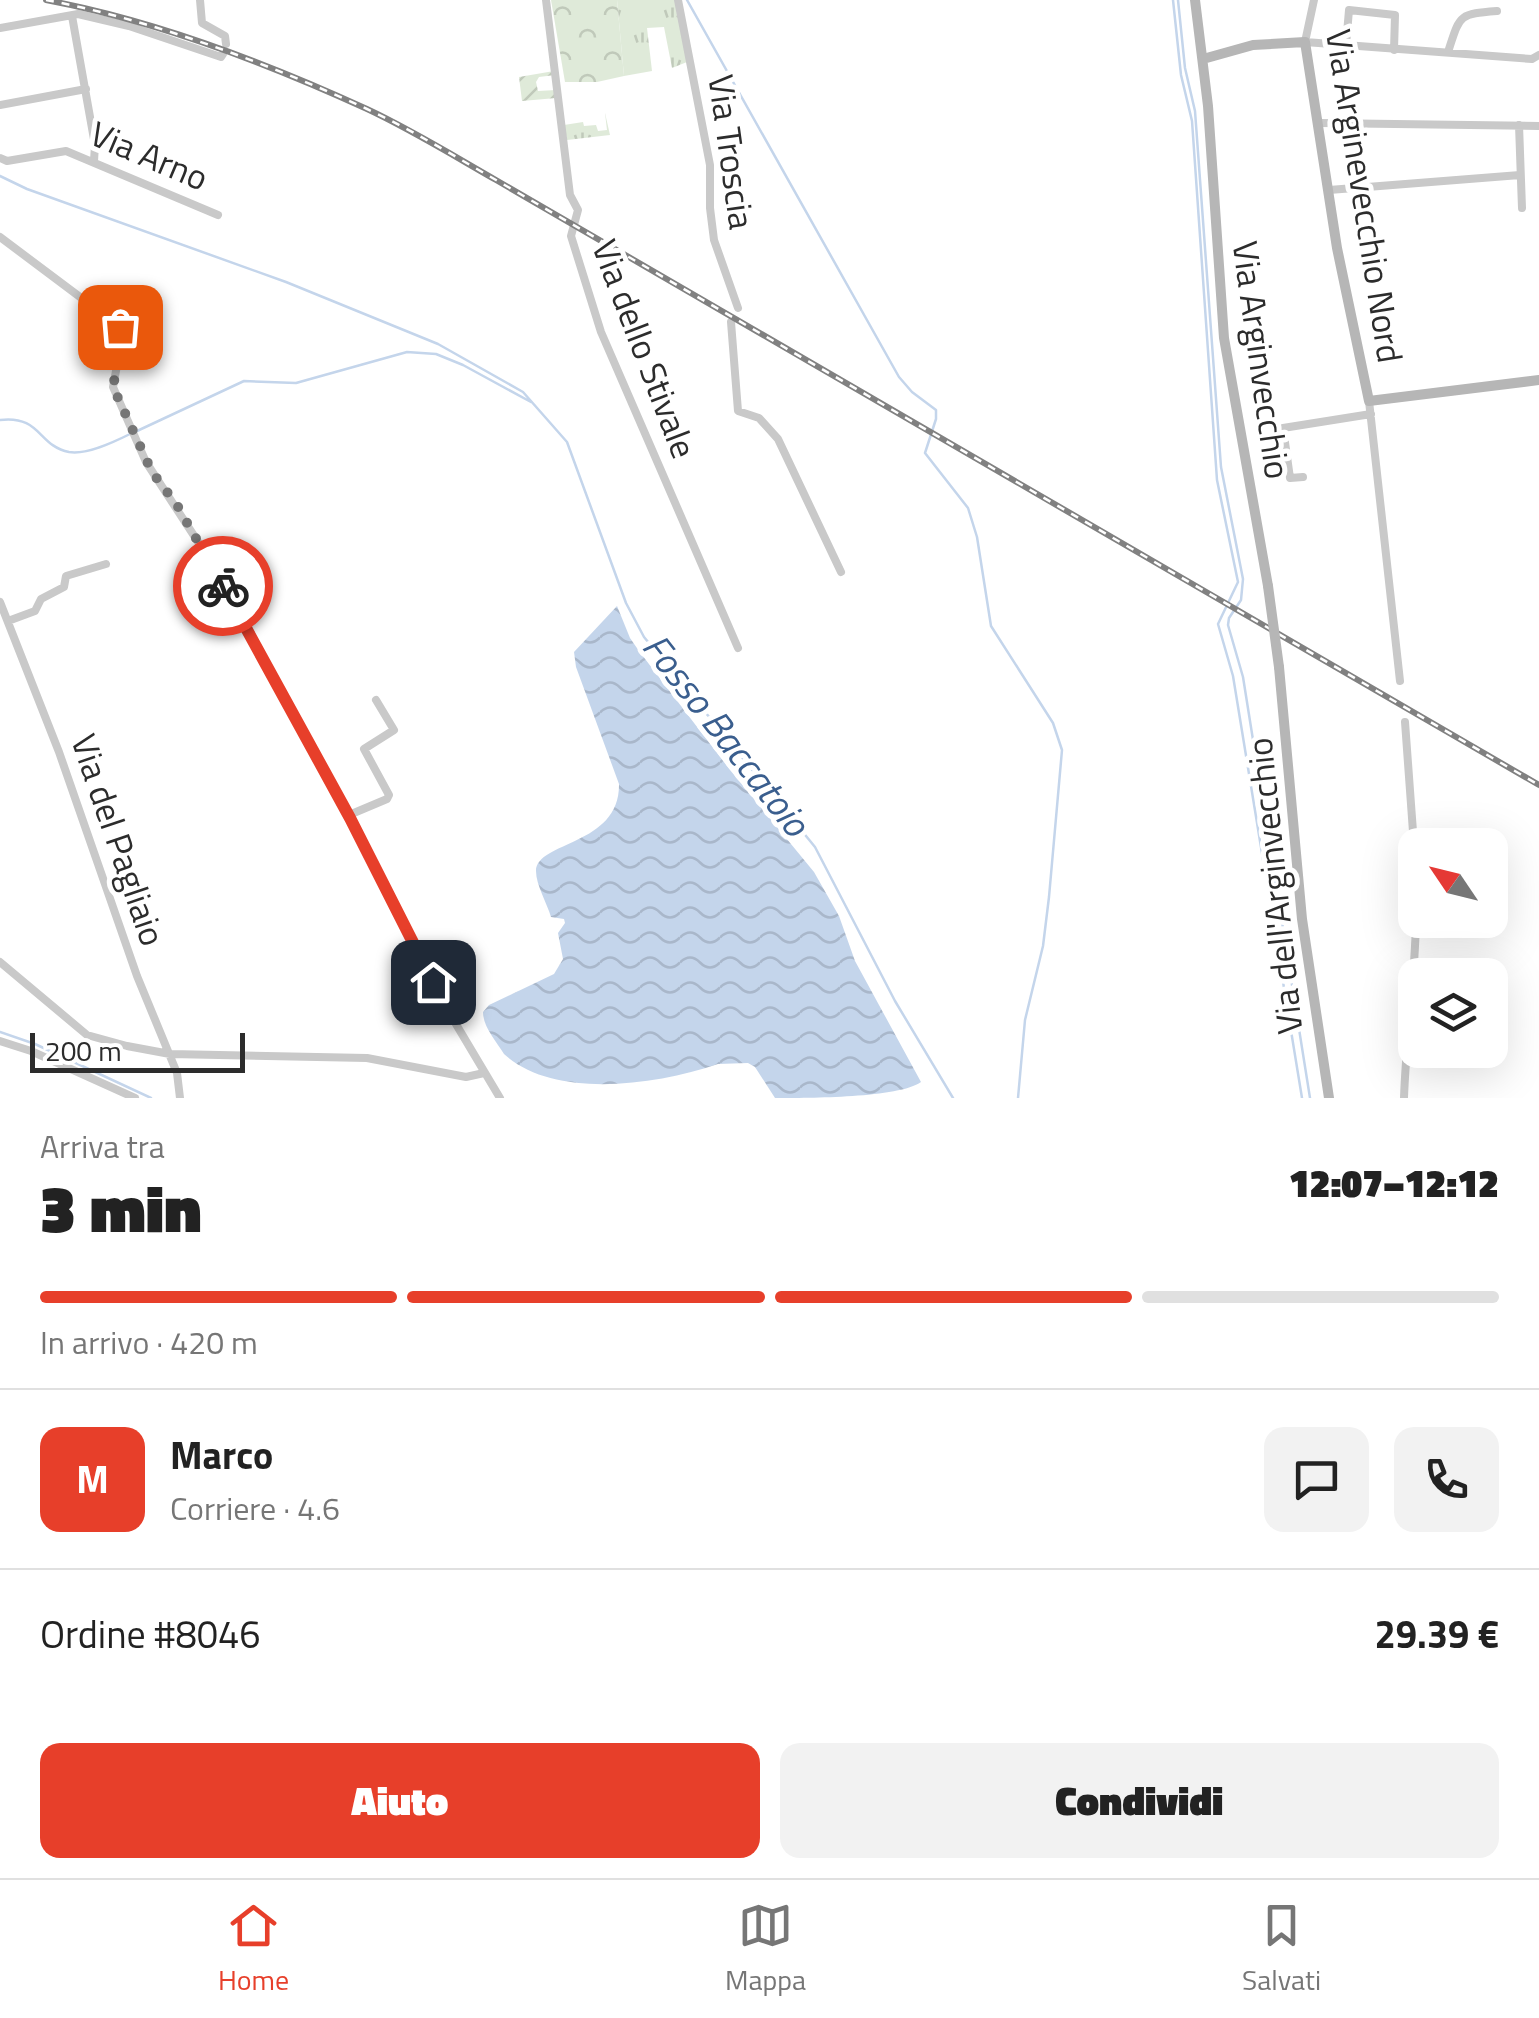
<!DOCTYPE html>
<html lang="it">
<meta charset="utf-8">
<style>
:root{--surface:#fff;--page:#f2f2f2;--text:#222;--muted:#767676;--line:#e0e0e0;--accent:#e73f2a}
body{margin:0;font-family:"Titillium Web",sans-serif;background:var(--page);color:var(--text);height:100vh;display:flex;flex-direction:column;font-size:38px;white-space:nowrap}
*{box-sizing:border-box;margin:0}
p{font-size:32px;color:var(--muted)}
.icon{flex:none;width:55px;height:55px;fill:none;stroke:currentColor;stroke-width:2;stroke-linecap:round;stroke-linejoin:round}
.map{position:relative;height:1098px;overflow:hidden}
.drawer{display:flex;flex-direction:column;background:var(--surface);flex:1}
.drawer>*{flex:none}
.needle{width:65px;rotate:305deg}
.fabs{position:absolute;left:1398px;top:828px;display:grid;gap:20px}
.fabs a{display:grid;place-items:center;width:110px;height:110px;border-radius:20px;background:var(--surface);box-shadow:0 10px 40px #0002;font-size:50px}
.scale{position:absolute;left:30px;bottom:25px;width:215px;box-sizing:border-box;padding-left:10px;border:5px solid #2c2c2c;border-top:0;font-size:28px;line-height:35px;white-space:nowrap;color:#2c2c2c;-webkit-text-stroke:8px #fff;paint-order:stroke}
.pin{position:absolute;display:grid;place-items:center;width:85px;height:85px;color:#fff;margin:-42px;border-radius:20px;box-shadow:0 5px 15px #0006}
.courier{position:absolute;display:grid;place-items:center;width:100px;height:100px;margin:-50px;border:8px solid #e73f2a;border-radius:50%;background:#fff;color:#222;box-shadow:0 2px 12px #0007}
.headline em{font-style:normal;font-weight:800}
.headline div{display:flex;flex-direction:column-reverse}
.headline{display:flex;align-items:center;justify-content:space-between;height:170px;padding:0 40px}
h1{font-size:65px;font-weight:800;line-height:75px}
.bar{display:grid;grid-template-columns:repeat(4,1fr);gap:15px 10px;align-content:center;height:120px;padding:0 40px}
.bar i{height:12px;border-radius:8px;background:var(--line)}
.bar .active{background:var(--accent)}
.bar p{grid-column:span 4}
.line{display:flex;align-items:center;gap:25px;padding:0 40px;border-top:2px solid var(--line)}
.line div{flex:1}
.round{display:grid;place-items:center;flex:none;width:105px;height:105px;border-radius:20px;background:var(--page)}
.button{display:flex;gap:20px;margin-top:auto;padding:20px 40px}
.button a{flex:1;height:115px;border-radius:20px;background:var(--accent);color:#fff;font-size:40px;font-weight:800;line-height:115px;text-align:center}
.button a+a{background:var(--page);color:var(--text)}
.tabs{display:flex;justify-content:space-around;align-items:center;height:140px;border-top:2px solid var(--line);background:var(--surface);font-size:28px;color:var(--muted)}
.tabs a{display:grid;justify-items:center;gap:5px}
.tabs .active{color:var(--accent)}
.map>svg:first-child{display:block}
</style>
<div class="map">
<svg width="1539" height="1098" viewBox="0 0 1539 1098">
<defs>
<pattern id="grass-tufts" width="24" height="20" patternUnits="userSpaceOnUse" patternTransform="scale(2.5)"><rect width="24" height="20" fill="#dfead9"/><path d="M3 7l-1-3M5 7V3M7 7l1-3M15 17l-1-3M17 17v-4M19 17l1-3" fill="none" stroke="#c0c9ba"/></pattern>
<pattern id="park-crowns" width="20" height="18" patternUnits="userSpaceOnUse" patternTransform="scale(2.5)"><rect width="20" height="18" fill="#dfead9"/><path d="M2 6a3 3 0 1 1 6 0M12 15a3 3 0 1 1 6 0" fill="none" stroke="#c0c9ba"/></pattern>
<pattern id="garden-furrows" width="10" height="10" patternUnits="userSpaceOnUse" patternTransform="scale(2.5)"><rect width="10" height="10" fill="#dfead9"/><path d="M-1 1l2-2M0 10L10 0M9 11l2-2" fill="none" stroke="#c0c9ba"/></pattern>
<pattern id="water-waves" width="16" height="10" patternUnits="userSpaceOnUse" patternTransform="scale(2.5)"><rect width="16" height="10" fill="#c4d5eb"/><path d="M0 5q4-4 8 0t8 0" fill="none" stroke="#a9b7ca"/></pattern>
</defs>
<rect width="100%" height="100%" fill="#fff"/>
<!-- grass -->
<path fill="url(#grass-tufts)" d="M617,0h58l12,62 -15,6 -8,-41 -17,1 5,43 -28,5z
M605,113l5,22 -43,5 -3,-15 19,-3 1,4 12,-1 2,6 9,-1z"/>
<!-- park -->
<path fill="url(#park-crowns)" d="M551,0h66l7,76 -27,6h-32z"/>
<!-- garden -->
<path fill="url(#garden-furrows)" d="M554,71l1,4 -16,2 -3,5 2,9 18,-1v8l-34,3 -3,-24z"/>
<!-- water -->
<path fill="url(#water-waves)" d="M617,606l13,32 9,13 91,119 84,102 25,44 16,45 66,121c-22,16 -112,16 -146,16l-20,-31 -7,-4 -30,1c-68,23 -166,34 -214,-10 -8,-13 -21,-27 -21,-42l6,-7 65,-31 9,-15 -5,-26 7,-10 -1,-4 -13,-2c-4,-14 -15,-32 -15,-46 1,-30 84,-25 83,-87l-43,-117 -2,-15z"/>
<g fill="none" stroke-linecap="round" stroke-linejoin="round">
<!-- stream -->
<path stroke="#c4d5eb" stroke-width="2.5" d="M687,0l212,377 13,15 24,18v9l-11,34 43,55 9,29 14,89 62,97 9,27 -13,147 -6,49 -18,74 -7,78
M1173,0l8,75 11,46 25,359 21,102 -20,42 15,52 69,422
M1178,0l7,68 10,43 26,356 22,112 -2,21 -12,18 -1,7 15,52 67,421
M0,176l27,13 259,93 152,62 85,48 44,50 59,161 18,34 171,210 80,154 58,97
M0,420c41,-5 38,26 69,32 18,3 45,-10 61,-18
M137,431l107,-50 52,2 111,-31 29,2 27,11 68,37
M0,1032l35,12 116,54"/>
<!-- street -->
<path stroke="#c9c9c9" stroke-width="8" d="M200,0l2,23 23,13 1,8
M546,0l24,195 8,15 -7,26 30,96 137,316
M678,0l32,165v43l4,32 24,68
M1314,0l-9,42 227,17 7,-4
M72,16l23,129 -1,16
M0,28l78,-14 51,12 92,31 2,-3
M1346,45l3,-35 46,5 -1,35
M1448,52c12,-37 10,-38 49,-41
M0,105l86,-16
M1320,123l219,3
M1519,125l3,83
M0,158l7,3 59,-10 152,64
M1329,190l191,-15
M0,237l120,90 1,17 -8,43 33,75 56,86 147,267 95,189 56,94
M731,322l7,89 21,7 19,21 63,133
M1369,401l31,280
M1303,477l-13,1 -7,-50 88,-14
M0,602l59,150 78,224 40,97 3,25
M8,621l27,-10 6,-12 23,-12 2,-11 40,-12
M1405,722l10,137
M349,815l38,-16 2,-4 -25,-46 30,-19 -18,-30
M0,962l87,73 40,11 43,8 197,4 99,19 18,-4
M0,1041l31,10 104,47
M1404,1098c2,-60 11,-118 12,-178"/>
<!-- secondary -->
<path stroke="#b6b6b6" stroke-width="10" d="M1195,0l13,106 16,232 44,248
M1203,59l50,-14 52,-3 32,206 32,153 170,-21
M1279,667l23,252 27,179"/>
<!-- rail casing -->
<g stroke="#818181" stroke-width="6">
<path id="rail" d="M46,0c107,20 223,64 321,109 45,21 87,47 129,71l1043,605"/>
</g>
<!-- rail -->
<use href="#rail" stroke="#fff" stroke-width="2.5" stroke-dasharray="8" stroke-linecap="butt"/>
<!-- secondary-bridge -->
<path stroke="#b6b6b6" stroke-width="10" d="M1268,586l11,81"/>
</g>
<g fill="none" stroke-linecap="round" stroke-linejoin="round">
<!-- done -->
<path stroke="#767676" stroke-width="10" stroke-dasharray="0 18" d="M120,327l1,17 -8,43 39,85 25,33 46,81"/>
<!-- route -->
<path stroke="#e73f2a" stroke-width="12" d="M223,586l127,232 83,164"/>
</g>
<g text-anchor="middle" stroke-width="10" stroke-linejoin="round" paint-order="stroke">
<!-- street labels -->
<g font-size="35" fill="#2c2c2c" stroke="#fff">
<text transform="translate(731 152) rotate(82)" y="12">Via Troscia</text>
<text transform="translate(149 156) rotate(23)" y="12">Via Arno</text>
<text transform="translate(1364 196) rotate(81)" y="12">Via Arginevecchio Nord</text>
<text transform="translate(644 349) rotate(69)" y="12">Via dello Stivale</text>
<text transform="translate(1261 360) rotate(82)" y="12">Via Arginvecchio</text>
<text transform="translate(118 840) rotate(71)" y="12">Via del Pagliaio</text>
<text transform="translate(1275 886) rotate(-96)" y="12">Via dell'Arginvecchio</text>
</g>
<!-- water labels -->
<g font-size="38" font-style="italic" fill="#3a5e8e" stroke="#fff">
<text transform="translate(726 735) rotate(52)" y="13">Fosso Baccatoio</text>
</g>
</g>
</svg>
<div class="fabs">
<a><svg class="needle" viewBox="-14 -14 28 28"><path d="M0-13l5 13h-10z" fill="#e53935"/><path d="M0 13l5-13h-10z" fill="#767676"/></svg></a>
<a><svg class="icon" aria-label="layers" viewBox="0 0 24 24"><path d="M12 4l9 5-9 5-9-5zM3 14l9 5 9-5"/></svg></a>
</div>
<div class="scale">200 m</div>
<div class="pin" style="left:120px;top:327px;background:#ea580c"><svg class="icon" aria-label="bag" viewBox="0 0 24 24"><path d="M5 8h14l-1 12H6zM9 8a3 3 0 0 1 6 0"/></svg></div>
<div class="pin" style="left:433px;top:982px;background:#1f2937"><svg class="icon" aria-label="home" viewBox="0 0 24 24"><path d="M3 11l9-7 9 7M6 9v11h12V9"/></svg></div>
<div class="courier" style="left:223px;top:586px"><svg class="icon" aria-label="bike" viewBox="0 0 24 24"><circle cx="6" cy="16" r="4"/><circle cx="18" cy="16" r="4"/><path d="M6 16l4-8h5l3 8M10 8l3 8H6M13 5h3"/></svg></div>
</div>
<section class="drawer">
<div class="headline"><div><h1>3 min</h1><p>Arriva tra</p></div><em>12:07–12:12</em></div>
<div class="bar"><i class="active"></i><i class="active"></i><i class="active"></i><i></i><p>In arrivo · 420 m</p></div>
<div class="line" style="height:180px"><b class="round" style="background:var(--accent);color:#fff">M</b><div><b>Marco</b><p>Corriere · 4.6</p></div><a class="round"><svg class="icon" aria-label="chat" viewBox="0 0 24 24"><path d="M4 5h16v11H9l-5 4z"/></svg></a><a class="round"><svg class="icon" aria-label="phone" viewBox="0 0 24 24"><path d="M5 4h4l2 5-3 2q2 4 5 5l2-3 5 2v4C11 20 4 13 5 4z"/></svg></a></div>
<div class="line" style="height:130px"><div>Ordine #8046</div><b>29.39 €</b></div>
<div class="button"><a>Aiuto</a><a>Condividi</a></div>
</section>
<nav class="tabs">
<a class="active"><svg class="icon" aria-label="home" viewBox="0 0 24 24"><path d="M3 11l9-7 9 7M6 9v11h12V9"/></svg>Home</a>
<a><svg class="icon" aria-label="map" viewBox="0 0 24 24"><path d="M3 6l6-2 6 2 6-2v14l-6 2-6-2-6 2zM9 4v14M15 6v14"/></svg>Mappa</a>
<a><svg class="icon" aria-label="saved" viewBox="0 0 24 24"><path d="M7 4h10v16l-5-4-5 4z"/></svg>Salvati</a>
</nav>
